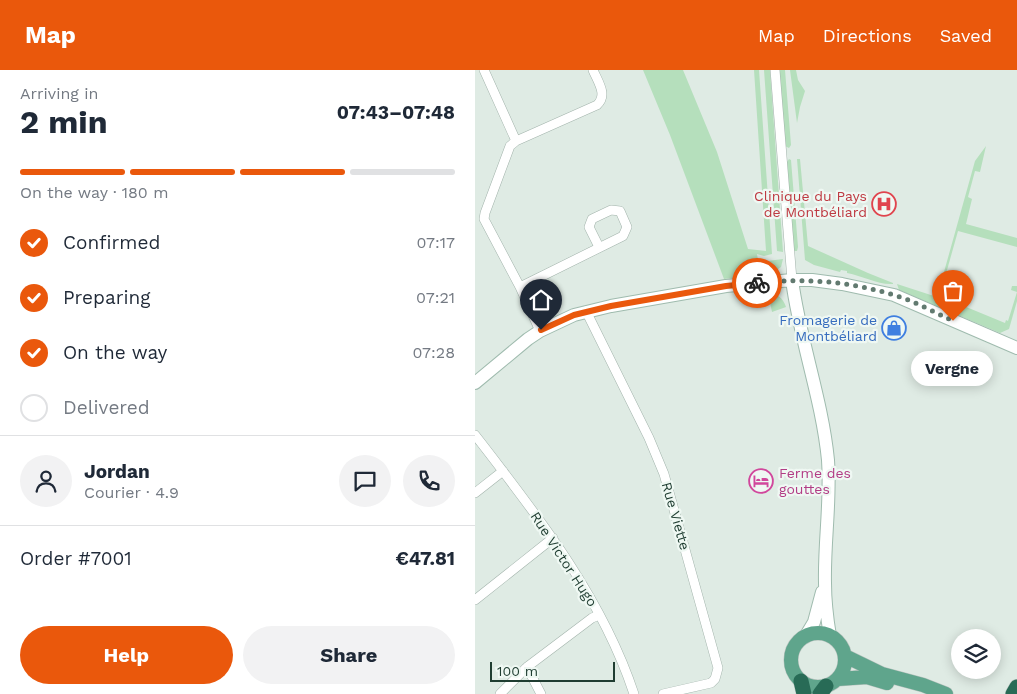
<!DOCTYPE html>
<meta charset="utf-8">
<style>
:root{--surface:#fff;--page:#f2f2f3;--text:#1f2937;--muted:#747a83;--line:#e0e1e3;--accent:#ea580c}
body{margin:0;font-family:"Work Sans",sans-serif;background:var(--page);color:var(--text);height:100vh;display:flex;flex-direction:column;font-size:19px;white-space:nowrap}
*{box-sizing:border-box;margin:0}
p{font-size:16px;color:var(--muted)}
.icon{flex:none;width:28px;height:28px;fill:none;stroke:currentColor;stroke-width:2;stroke-linecap:round;stroke-linejoin:round}
.map{position:relative;flex:1;overflow:hidden}
.panel{display:flex;flex-direction:column;background:var(--surface);width:475px}
.panel>*{flex:none}
.tools{position:absolute;left:476px;top:559px;display:grid;gap:10px}
.tools a{display:grid;place-items:center;width:50px;height:50px;border-radius:50%;background:var(--surface);box-shadow:0 2px 12px #0003;font-size:25px}
.scale{position:absolute;left:15px;bottom:12px;width:125px;box-sizing:border-box;padding-left:5px;border:2px solid #1f3d31;border-top:0;font-size:14px;line-height:18px;white-space:nowrap;color:#1f3d31;-webkit-text-stroke:4px #eff8f3;paint-order:stroke}
.pin{position:absolute;display:grid;place-items:center;width:42px;height:42px;color:#fff;margin:-51px -21px;border-radius:50% 50% 50% 0;rotate:-45deg;box-shadow:0 0 5px #0007}
.pin .icon{rotate:45deg}
.courier{position:absolute;display:grid;place-items:center;width:50px;height:50px;margin:-25px;border:4px solid #ea580c;border-radius:50%;background:#fff;color:#222;box-shadow:0 1px 6px #0007}
.bubble{position:absolute;height:35px;border-radius:18px;background:var(--surface);box-shadow:0 2px 12px #0003;font-size:16px;font-weight:700;line-height:35px;text-align:center}
.headline em{font-style:normal;font-weight:700}
.headline div{display:flex;flex-direction:column-reverse}
.headline{display:flex;align-items:center;justify-content:space-between;height:85px;padding:0 20px}
h1{font-size:32px;font-weight:700;line-height:38px}
.bar{display:grid;grid-template-columns:repeat(4,1fr);gap:8px 5px;align-content:center;height:60px;padding:0 20px}
.bar i{height:6px;border-radius:4px;background:var(--line)}
.bar .on{background:var(--accent)}
.bar p{grid-column:span 4}
.line{display:flex;align-items:center;gap:12px;padding:0 20px;border-top:1px solid var(--line)}
.line div{flex:1}
.round{display:grid;place-items:center;flex:none;width:52px;height:52px;border-radius:26px;background:var(--page)}
ol{padding:0 20px;list-style:none}
li{display:flex;align-items:center;gap:15px;height:55px}
li p{margin-inline-start:auto}
li .icon{padding:5px;border-radius:50%;background:var(--accent);color:#fff;stroke-width:4}
li:last-child{color:var(--muted)}
li i{width:28px;height:28px;border:2px solid var(--line);border-radius:50%}
.cta{display:flex;gap:10px;margin-top:auto;padding:10px 20px}
.cta a{flex:1;height:58px;border-radius:30px;background:var(--accent);color:#fff;font-size:20px;font-weight:700;line-height:58px;text-align:center}
.cta a+a{background:var(--page);color:var(--text)}
header{display:flex;align-items:center;gap:30px;box-sizing:border-box;height:70px;padding:0 25px;background:var(--accent);color:#fff}
header strong{font-size:24px}
nav{display:flex;gap:28px;margin-inline-start:auto;font-size:18px}
main{display:flex;flex:1;min-height:0}
.map>svg:first-child{display:block}
</style>
<header>
<strong>Map</strong>
<nav><a>Map</a><a>Directions</a><a>Saved</a></nav>
</header>
<main>
<section class="panel">
<div class="headline"><div><h1>2 min</h1><p>Arriving in</p></div><em>07:43–07:48</em></div>
<div class="bar"><i class="on"></i><i class="on"></i><i class="on"></i><i></i><p>On the way · 180 m</p></div>
<ol>
<li><svg class="icon" aria-label="check" viewBox="0 0 24 24"><path d="M5 12l5 5 9-10"/></svg>Confirmed<p>07:17</p></li>
<li><svg class="icon" aria-label="check" viewBox="0 0 24 24"><path d="M5 12l5 5 9-10"/></svg>Preparing<p>07:21</p></li>
<li><svg class="icon" aria-label="check" viewBox="0 0 24 24"><path d="M5 12l5 5 9-10"/></svg>On the way<p>07:28</p></li>
<li><i></i>Delivered</li>
</ol>
<div class="line" style="height:90px"><a class="round"><svg class="icon" aria-label="person" viewBox="0 0 24 24"><circle cx="12" cy="8" r="4"/><path d="M4 21q1-7 8-7t8 7"/></svg></a><div><b>Jordan</b><p>Courier · 4.9</p></div><a class="round"><svg class="icon" aria-label="chat" viewBox="0 0 24 24"><path d="M4 5h16v11H9l-5 4z"/></svg></a><a class="round"><svg class="icon" aria-label="phone" viewBox="0 0 24 24"><path d="M5 4h4l2 5-3 2q2 4 5 5l2-3 5 2v4C11 20 4 13 5 4z"/></svg></a></div>
<div class="line" style="height:65px"><div>Order #7001</div><b>€47.81</b></div>
<div class="cta"><a>Help</a><a>Share</a></div>
</section>
<div class="map">
<svg width="542" height="624" viewBox="0 0 542 624">
<rect width="100%" height="100%" fill="#dfebe4"/>
<!-- green -->
<path fill="#b5dfbc" d="M168,0h40l34,82 31,97 18,2 -12,-181h5l13,184 -8,2 -7,-2 2,12 -11,10 -24,3 -54,-144z
M289,0h6l13,182 -6,-1z
M304,0h6l6,75 -2,3 -4,-2z
M315,0h6l2,10 7,11 -5,16 -3,16z
M511,76l-6,26 -5,-1 -7,26 4,2 -6,25 51,14v9l-59,-16 -18,64 2,2 63,26 1,-3 2,1 9,-29 -6,-2 1,-4h5v15l-8,28 -9,4 -101,-43 -2,-6 40,13 38,-136z
M314,89l2,1 7,87 -1,4h-4l-6,-89z
M322,89h3l8,87 60,27 25,10v1c-15,1 -30,-8 -46,-11v-2l-6,-1 -1,2 -26,-7 -9,-5z
M308,189l-2,8 -13,9 -1,-15z
M293,223c9,0 15,5 18,14l-14,5z"/>
<g fill="none" stroke-linecap="round" stroke-linejoin="round">
<!-- street casing -->
<g stroke="#a2b3ab" stroke-width="10">
<path id="street" d="M9,0l32,71
M300,0l17,210
M45,217l103,-51 4,-9 -7,-16 -9,-1 -19,9 -3,8 10,20
M111,241l63,127 15,36 54,194 -3,11 -4,4 -48,11
M65,261l-20,-44 -36,-68 1,-6 25,-67 6,-5 81,-36c11,-10 1,-23 -4,-35
M0,365c62,80 127,162 159,259
M0,423l28,-22
M0,530l78,-62
M52,597l14,27
M25,624l27,-27 65,-49 7,-3"/>
</g>
<!-- secondary casing -->
<g stroke="#9fbbae" stroke-width="14">
<path id="secondary" d="M317,210c8,61 30,119 36,180 3,41 -4,82 -3,123 0,17 2,35 5,53
M0,313l53,-44 12,-8 34,-16 37,-9 115,-20 66,-6h20l30,4 52,11 123,53
M330,567l9,-15 8,-30"/>
</g>
<!-- primary casing -->
<g stroke="#bcc5c1" stroke-width="15">
<path id="primary" d="M316 590a27 27 0 1 1 54 0a27 27 0 1 1-54 0Z
M370,586l37,18 41,11 23,9
M363,609l29,-2 20,6"/>
</g>
<!-- highway casing -->
<g stroke="#bcc5c1" stroke-width="16">
<path id="highway" d="M326,611l3,13
M345,624l6,-8
M538,624l4,-7"/>
</g>
<!-- street -->
<use href="#street" stroke="#fff" stroke-width="9"/>
<!-- secondary -->
<use href="#secondary" stroke="#fff" stroke-width="12"/>
<!-- primary -->
<use href="#primary" stroke="#5fa58c" stroke-width="14"/>
<!-- highway -->
<use href="#highway" stroke="#286b56" stroke-width="15"/>
</g>
<g fill="none" stroke-linecap="round" stroke-linejoin="round">
<!-- done -->
<path stroke="#627a70" stroke-width="5" stroke-dasharray="0 9" d="M282,213c49,-5 90,-2 137,12 20,6 40,17 59,26"/>
<!-- route -->
<path stroke="#ea580c" stroke-width="6" d="M66,260l33,-15 37,-9 115,-20 31,-3"/>
</g>
<!-- icons -->
<defs>
<g id="hospital-ring" transform="scale(1.25)"><circle r="9.5" fill="#eff8f3" stroke="#e0444e" stroke-width="1.5"/><path d="M-5-5h3v3.5h4V-5h3V5h-3V1.5h-4V5h-3Z" fill="#e0444e"/></g>
<g id="shop-ring" transform="scale(1.25)"><circle r="9.5" fill="#eff8f3" stroke="#3f7fe0" stroke-width="1.5"/><path d="M-5-2.5h2.3a2.7 3.5 0 0 1 5.4 0H5L5.5 6h-11ZM-1.5-2.5h3a1.5 2.3 0 0 0-3 0Z" fill="#3f7fe0"/></g>
<g id="hotel-ring" transform="scale(1.25)"><circle r="9.5" fill="#eff8f3" stroke="#d1479c" stroke-width="1.5"/><path d="M-6-4.5h1.5V1H6V5H4.5V3h-9V5H-6ZM-4 0a1.8 1.8 0 1 1 3.6 0ZM.5 0V-2.5h3Q6-2.5 6 0Z" fill="#d1479c"/></g>
</defs>
<g fill-rule="evenodd">
<use href="#hospital-ring" x="409" y="134"/>
<use href="#shop-ring" x="419" y="258"/>
<use href="#hotel-ring" x="286" y="411"/>
</g>
<g text-anchor="middle" stroke-width="4.5" stroke-linejoin="round" paint-order="stroke">
<!-- health labels -->
<g font-size="14" fill="#be3a42" stroke="#eff8f3" text-anchor="end">
<text x="392" y="131">Clinique du Pays<tspan x="392" dy="16">de Montbéliard</tspan></text>
</g>
<!-- shop labels -->
<g font-size="14" fill="#366cbe" stroke="#eff8f3" text-anchor="end">
<text x="402" y="255">Fromagerie de<tspan x="402" dy="16">Montbéliard</tspan></text>
</g>
<!-- hotel labels -->
<g font-size="14" fill="#b23c85" stroke="#eff8f3" text-anchor="start">
<text x="304" y="408">Ferme des<tspan x="304" dy="16">gouttes</tspan></text>
</g>
<!-- street labels -->
<g font-size="14" fill="#1f3d31" stroke="#eff8f3">
<text transform="translate(201 446) rotate(74)" y="5">Rue Viette</text>
<text transform="translate(89 489) rotate(57)" y="5">Rue Victor Hugo</text>
</g>
</g>
</svg>
<div class="tools">
<a><svg class="icon" aria-label="layers" viewBox="0 0 24 24"><path d="M12 4l9 5-9 5-9-5zM3 14l9 5 9-5"/></svg></a>
</div>
<div class="scale">100 m</div>
<div class="pin" style="left:478px;top:251px;background:#ea580c"><svg class="icon" aria-label="bag" viewBox="0 0 24 24"><path d="M5 8h14l-1 12H6zM9 8a3 3 0 0 1 6 0"/></svg></div>
<div class="pin" style="left:66px;top:260px;background:#1f2937"><svg class="icon" aria-label="home" viewBox="0 0 24 24"><path d="M3 11l9-7 9 7M6 9v11h12V9"/></svg></div>
<div class="courier" style="left:282px;top:213px"><svg class="icon" aria-label="bike" viewBox="0 0 24 24"><circle cx="6" cy="16" r="4"/><circle cx="18" cy="16" r="4"/><path d="M6 16l4-8h5l3 8M10 8l3 8H6M13 5h3"/></svg></div>
<div class="bubble" style="left:436px;top:281px;width:82px">Vergne</div>
</div>
</main>
